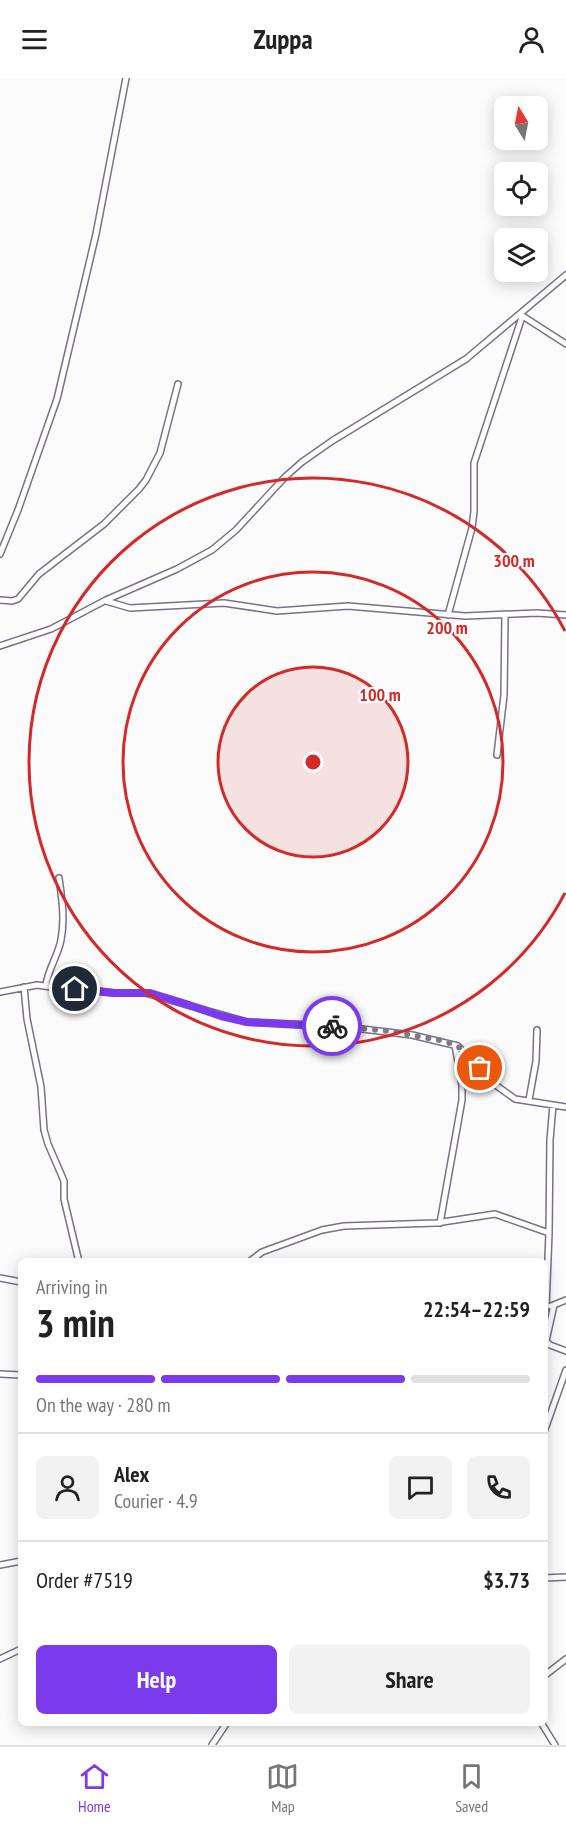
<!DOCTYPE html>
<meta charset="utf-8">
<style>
:root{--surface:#fff;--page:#f2f2f2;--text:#222;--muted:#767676;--line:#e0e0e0;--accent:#7c3aed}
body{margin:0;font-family:"PT Sans Narrow",sans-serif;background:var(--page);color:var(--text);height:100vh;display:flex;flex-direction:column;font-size:22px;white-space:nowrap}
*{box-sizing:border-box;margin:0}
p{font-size:20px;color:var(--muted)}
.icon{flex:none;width:33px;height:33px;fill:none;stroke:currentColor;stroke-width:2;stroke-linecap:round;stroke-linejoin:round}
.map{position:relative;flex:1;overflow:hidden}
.side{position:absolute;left:18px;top:1180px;width:530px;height:468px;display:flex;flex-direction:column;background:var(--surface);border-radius:9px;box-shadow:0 3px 15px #0003}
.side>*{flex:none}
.needle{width:39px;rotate:350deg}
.tools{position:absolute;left:494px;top:18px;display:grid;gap:12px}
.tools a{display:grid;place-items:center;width:54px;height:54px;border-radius:9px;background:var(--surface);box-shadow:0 3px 15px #0003;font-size:30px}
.pin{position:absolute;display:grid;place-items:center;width:51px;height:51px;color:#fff;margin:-26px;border:3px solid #fff;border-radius:50%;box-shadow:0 2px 6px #0007}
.courier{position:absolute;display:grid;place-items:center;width:60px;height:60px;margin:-30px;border:4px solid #7c3aed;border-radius:50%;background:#fff;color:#222;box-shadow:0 2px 8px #0007}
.overview em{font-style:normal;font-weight:700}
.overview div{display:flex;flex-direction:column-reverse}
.overview{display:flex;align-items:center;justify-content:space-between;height:102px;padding:0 18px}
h1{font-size:39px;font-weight:700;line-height:45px}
.bar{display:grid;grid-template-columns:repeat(4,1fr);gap:9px 6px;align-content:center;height:72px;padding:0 18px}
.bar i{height:8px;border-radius:4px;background:var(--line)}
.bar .active{background:var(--accent)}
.bar p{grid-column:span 4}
.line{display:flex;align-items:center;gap:15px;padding:0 18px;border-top:2px solid var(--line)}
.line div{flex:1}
.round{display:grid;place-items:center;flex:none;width:63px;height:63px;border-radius:9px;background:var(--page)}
.button{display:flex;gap:12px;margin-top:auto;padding:12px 18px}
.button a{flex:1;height:69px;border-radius:9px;background:var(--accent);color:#fff;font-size:24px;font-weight:700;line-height:69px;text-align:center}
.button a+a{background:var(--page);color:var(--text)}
header{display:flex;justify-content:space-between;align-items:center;height:78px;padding:0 18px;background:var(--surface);font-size:27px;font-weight:700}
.dock{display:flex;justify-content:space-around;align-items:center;height:84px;border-top:2px solid var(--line);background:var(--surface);font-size:16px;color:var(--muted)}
.dock a{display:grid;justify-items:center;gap:3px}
.dock .active{color:var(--accent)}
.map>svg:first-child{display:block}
</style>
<header><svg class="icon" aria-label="menu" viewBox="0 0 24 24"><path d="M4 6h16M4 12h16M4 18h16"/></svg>Zuppa<svg class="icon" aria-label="person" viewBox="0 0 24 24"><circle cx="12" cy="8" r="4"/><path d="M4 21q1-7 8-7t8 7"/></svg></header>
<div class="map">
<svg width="566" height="1667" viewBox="0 0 566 1667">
<rect width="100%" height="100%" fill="#fbfbfb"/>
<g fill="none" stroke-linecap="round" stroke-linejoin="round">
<!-- minor casing -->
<g stroke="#7a7088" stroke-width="8">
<path id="minor" d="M521,237l45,29
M0,476l18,-44 39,-111 39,-165 30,-156
M0,522l12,1 6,-2 21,-25 65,-50 35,-35 7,-9 14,-27 18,-69
M106,523l24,7 94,-5 53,8 71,-5 117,10 72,-3 29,2
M448,537l24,-87 2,-17v-48l48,-146
M0,568l51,-17 55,-29 71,-31 35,-19 24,-20 49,-53 17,-15 30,-21 134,-82 100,-84
M497,677l7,-60 1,-80
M46,908c1,-15 12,-30 15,-46 4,-21 1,-41 -2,-62
M24,909l3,32 14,68 3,43 4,14 16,37v18l15,63
M0,914l37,-7 28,4 26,1 23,3h31l102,29 107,6 58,7 46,11 39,40 18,13 51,8
M529,1022l7,-39 1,-31
M440,1145l22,-123v-15l-7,-40
M549,1155l1,-93 3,-35
M249,1184l13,-10 60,-22 22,-4 92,-3 59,-9 54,19 -3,75
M0,1200l21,4
M554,1227l-8,36 4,4 16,6
M551,1228l15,-6
M0,1296l21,1
M544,1354l22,-62
M0,1487l21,-4
M544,1500l22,-1
M0,1581l21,-10
M544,1598l22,-17
M542,1646l13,21
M212,1667l14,-21"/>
</g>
<!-- minor -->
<use href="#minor" stroke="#fff" stroke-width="5"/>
</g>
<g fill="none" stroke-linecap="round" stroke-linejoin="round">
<!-- done -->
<path stroke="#7e7b82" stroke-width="6" stroke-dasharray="0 10.8" d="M332,948l57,5 55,10 14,5 22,22"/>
<!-- route -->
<path stroke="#7c3aed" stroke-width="8" d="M75,911l39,4h36l36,11 35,12 26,6 85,4"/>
</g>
<!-- distance rings -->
<circle cx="313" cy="684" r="95" fill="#d62828" fill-opacity=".12"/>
<g fill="none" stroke="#d62828" stroke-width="3">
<circle cx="313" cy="684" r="95"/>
<circle cx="313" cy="684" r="190"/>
<path d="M565 815A284 284 0 1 1 565 553"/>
</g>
<circle cx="313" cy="684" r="9" fill="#d62828" stroke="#fff" stroke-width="3"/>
<g font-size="18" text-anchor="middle" font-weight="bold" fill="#d62828" stroke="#fff" stroke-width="4.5" stroke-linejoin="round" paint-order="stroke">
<text x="514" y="489">300 m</text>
<text x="447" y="556">200 m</text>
<text x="380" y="623">100 m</text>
</g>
</svg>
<div class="tools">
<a><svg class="needle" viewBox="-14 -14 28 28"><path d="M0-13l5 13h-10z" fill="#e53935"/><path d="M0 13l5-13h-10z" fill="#767676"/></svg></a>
<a><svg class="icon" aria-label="locate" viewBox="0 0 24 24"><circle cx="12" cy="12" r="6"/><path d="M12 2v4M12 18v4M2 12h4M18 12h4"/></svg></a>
<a><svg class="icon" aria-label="layers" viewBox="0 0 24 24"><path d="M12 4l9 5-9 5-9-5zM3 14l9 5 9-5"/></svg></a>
</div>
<div class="pin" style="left:480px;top:990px;background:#ea580c"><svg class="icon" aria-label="bag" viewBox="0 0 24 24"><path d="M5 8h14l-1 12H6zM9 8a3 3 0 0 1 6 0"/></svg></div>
<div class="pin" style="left:75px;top:911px;background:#1f2937"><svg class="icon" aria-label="home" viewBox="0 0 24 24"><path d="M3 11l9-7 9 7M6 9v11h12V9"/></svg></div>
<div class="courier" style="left:332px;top:948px"><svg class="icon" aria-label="bike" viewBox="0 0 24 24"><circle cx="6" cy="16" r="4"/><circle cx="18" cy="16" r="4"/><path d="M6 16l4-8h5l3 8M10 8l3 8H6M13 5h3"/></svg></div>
<section class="side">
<div class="overview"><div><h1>3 min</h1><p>Arriving in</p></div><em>22:54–22:59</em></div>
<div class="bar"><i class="active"></i><i class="active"></i><i class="active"></i><i></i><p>On the way · 280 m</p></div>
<div class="line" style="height:108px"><a class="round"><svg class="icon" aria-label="person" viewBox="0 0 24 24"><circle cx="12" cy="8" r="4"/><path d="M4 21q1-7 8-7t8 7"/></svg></a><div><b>Alex</b><p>Courier · 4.9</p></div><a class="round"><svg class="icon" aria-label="chat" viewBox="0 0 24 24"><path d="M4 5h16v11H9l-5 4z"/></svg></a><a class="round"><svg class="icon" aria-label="phone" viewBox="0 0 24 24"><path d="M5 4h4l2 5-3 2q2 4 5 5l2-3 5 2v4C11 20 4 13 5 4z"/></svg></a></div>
<div class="line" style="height:78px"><div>Order #7519</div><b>$3.73</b></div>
<div class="button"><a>Help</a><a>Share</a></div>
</section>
</div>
<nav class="dock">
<a class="active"><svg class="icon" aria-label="home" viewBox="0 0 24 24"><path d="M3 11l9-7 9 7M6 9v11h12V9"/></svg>Home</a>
<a><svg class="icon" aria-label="map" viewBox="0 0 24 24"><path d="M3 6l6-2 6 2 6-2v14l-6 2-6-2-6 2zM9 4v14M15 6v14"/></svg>Map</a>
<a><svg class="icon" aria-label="saved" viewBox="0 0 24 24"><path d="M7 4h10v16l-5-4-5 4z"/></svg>Saved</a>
</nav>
